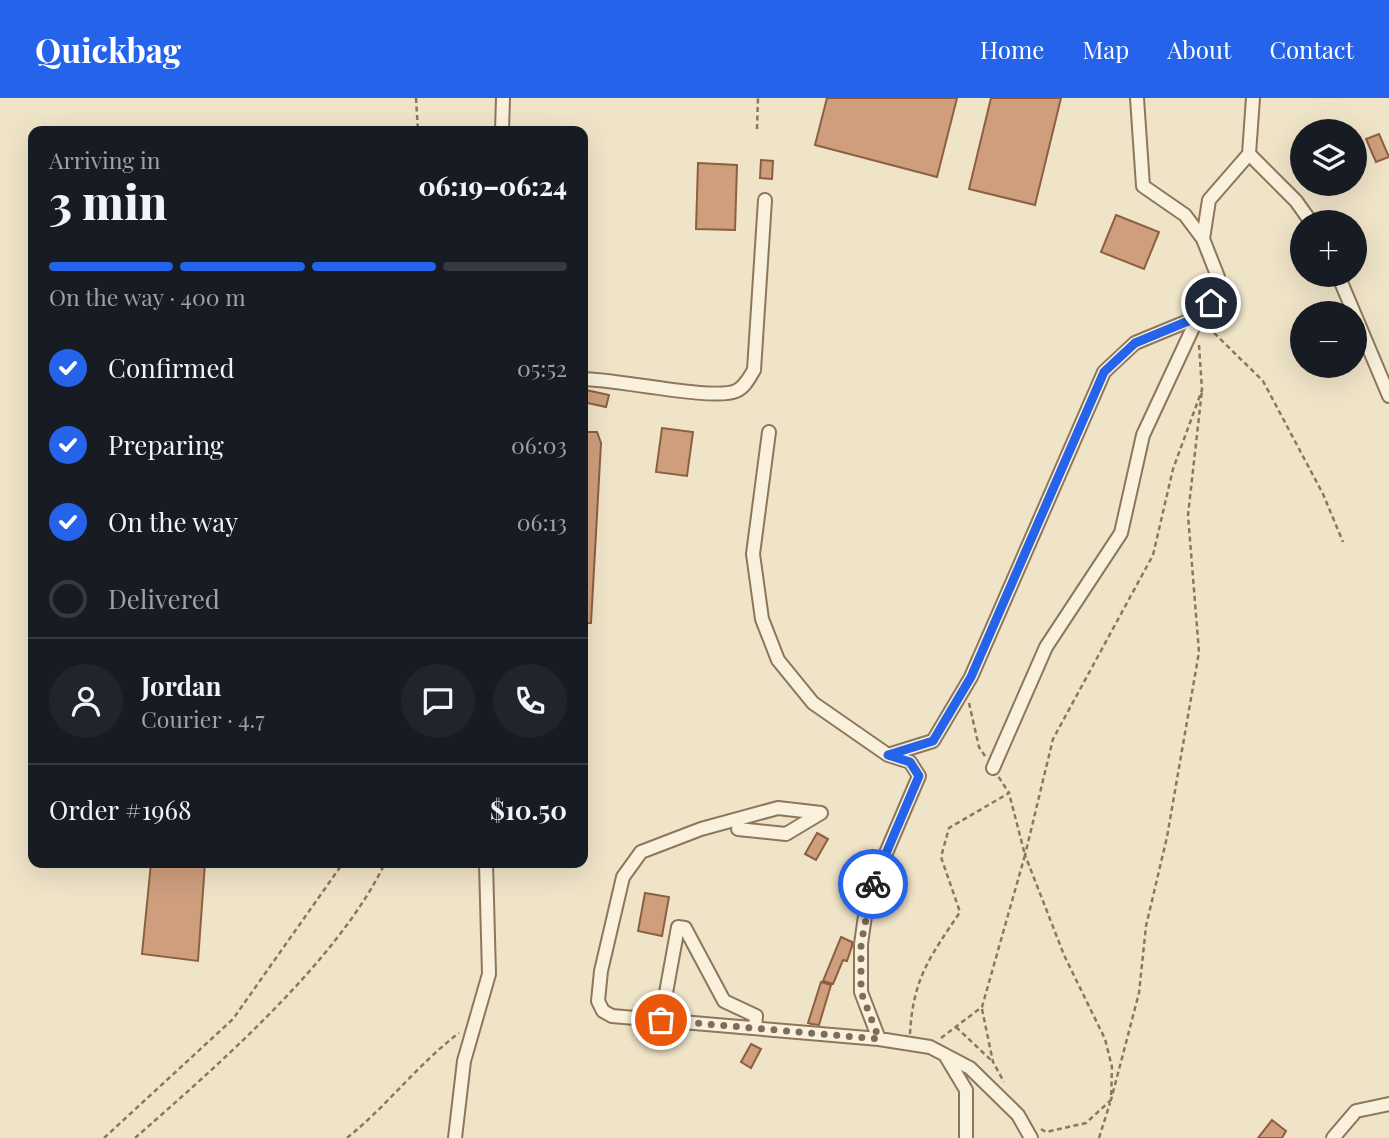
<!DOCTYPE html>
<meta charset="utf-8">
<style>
:root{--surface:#171b24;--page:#20242c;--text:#f1f3f6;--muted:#9ea1a6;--line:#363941;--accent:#2563eb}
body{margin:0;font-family:"Playfair Display",serif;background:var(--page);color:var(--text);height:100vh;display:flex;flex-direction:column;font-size:26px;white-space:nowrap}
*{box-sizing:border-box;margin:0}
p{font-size:23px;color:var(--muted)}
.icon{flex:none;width:38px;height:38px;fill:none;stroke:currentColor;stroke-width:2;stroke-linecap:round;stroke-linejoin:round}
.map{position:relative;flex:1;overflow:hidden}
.panel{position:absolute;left:28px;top:28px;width:560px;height:742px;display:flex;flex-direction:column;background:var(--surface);border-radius:14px;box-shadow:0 7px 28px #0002}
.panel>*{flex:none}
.controls{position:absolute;left:1290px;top:21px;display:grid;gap:14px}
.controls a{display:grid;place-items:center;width:77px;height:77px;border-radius:50%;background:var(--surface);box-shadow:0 7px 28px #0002;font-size:35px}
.pin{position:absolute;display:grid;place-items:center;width:60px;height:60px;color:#fff;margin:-30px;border:4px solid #fff;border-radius:50%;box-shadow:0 2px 7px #0007}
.courier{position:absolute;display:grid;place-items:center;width:70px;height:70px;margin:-35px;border:5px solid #2563eb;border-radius:50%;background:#fff;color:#222;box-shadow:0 2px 9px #0007}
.headline em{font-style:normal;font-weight:800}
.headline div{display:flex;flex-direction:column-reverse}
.headline{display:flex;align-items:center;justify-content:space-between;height:119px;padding:0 21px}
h1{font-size:46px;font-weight:800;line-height:52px}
.bar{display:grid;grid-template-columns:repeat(4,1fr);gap:10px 7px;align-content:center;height:84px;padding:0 21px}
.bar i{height:9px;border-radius:5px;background:var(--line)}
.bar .current{background:var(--accent)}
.bar p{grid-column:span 4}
.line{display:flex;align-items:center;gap:18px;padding:0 21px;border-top:2px solid var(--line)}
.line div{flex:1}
.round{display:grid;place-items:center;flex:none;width:74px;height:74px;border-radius:37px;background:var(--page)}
ol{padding:0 21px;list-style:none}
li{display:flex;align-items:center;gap:21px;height:77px}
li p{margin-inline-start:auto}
li .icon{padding:7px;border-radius:50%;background:var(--accent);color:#fff;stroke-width:4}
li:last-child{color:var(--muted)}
li i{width:38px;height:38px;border:4px solid var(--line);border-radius:50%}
header{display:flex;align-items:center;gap:42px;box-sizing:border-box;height:98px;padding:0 35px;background:var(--accent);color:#fff}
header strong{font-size:33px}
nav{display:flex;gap:38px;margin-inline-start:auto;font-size:24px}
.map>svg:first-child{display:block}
</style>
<header>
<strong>Quickbag</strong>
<nav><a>Home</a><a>Map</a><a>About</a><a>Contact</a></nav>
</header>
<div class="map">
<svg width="1389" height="1040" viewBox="0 0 1389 1040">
<rect width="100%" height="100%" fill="#f0e4c8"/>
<!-- building -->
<path fill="#cf9f7d" stroke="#8d5f41" stroke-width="2" d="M827,0h130l-20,79 -122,-32z
M991,0h70l-26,107 -66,-16z
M1379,36l10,23 -13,5 -10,-23z
M761,62l12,1 -1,18 -12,-1z
M698,65l39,2 -2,65 -39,-1z
M1116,117l43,17 -15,37 -43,-17z
M586,292l23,5 -3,12 -23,-5z
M662,330l31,4 -6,44 -31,-4z
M583,334h14l4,11 -10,180h-8z
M817,735l11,6 -12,21 -11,-6z
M151,765h54l-7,98 -56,-7z
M645,795l24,4 -7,39 -24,-5z
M841,839l11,5v4l-5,15 -4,-1 -10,24 -10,-3z
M821,884l10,3 -12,40 -7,-1 -4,-1z
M751,946l10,5 -10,19 -10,-6z
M1272,1022l14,11 -4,7h-24z"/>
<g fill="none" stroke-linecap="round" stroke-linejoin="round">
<!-- minor casing -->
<g stroke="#8d765c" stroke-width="16">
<path id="minor" d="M1137,0l6,88 42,29 18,24
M502,33l1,-33
M1249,56l47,47 15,21
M1338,177l51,121
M583,281c33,0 131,22 153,12 9,-4 13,-13 18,-21l11,-170
M769,334l-16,122 9,65 16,41 35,43 75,52 22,7 9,14 -51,119 -7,49v48l18,47
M888,657l45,-14 38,-64 133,-305 31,-29 63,-26 13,-14 7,-26 -15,-38 6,-39 40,-46 4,-56
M993,670l53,-121 75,-114 22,-98 55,-118
M738,731l48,5 35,-21 -43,-5 -77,21 -60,23 -18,25 -22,94 -3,30 5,10 9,5 267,23 51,8 40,21 48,47 13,23
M661,922l17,-93 7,1 39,73 32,15 -1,12
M945,957l21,35v48
M455,1040l9,-77 25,-87 -3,-111
M1333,1040l23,-27 33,-7"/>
</g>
<!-- path -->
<path stroke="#8d765c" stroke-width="2.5" stroke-dasharray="5 3.5" stroke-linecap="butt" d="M416,0l2,33
M757,31l1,-31
M1208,229l55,54 60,113 20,48
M1199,247l3,45 -29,79 -20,86 -100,184 -28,116 39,100 41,84 7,28 -1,33 28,-107 7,-67 21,-89 32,-185 -11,-137 14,-125
M969,605l10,44 6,9
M982,911l11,53 11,20
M956,929l36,34
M910,936c3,-56 20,-77 50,-122l-19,-55 8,-29 60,-35 -11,-17
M941,940l41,-31 43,-152 -16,-62
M1041,1031l5,3 40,-9 25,-23
M104,1040l129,-119 110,-156
M135,1040c82,-72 203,-177 250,-275
M347,1040c41,-33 71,-74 112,-105
M1099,1040l11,-35"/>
<!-- minor -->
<use href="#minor" stroke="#faf1dc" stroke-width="12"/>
</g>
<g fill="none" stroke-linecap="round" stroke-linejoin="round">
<!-- done -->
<path stroke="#7c6e5b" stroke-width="7" stroke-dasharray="0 12.6" d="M661,922l218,19 -18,-47v-48l12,-60"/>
<!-- route -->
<path stroke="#2563eb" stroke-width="9" d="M873,786l46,-108 -9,-14 -22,-7 45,-14 38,-64 133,-305 31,-29 63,-26 13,-14"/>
</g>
</svg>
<div class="controls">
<a><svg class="icon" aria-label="layers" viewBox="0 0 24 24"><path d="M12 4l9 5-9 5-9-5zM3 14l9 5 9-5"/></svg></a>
<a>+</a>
<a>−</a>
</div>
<div class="pin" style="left:661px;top:922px;background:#ea580c"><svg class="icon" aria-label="bag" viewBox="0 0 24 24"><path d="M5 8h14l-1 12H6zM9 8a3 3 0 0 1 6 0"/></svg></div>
<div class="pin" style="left:1211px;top:205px;background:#1f2937"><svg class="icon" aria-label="home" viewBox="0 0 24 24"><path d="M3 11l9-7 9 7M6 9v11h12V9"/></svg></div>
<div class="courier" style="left:873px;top:786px"><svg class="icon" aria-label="bike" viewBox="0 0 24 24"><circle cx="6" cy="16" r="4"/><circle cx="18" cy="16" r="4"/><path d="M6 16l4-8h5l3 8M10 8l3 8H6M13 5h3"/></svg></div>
<section class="panel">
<div class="headline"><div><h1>3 min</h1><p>Arriving in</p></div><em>06:19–06:24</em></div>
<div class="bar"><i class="current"></i><i class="current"></i><i class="current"></i><i></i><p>On the way · 400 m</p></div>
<ol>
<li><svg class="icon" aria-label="check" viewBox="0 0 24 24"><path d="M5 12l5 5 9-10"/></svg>Confirmed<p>05:52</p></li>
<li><svg class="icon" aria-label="check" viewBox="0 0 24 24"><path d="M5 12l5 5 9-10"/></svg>Preparing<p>06:03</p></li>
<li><svg class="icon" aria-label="check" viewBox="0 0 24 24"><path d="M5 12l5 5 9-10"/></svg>On the way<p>06:13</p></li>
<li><i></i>Delivered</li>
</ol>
<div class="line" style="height:126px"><a class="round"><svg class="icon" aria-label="person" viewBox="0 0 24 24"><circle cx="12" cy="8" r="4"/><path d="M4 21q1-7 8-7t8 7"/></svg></a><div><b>Jordan</b><p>Courier · 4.7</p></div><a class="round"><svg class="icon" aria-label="chat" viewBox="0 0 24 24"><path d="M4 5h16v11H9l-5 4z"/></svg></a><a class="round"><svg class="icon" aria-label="phone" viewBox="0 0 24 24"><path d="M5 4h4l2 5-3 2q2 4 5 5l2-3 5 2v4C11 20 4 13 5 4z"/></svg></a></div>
<div class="line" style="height:91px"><div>Order #1968</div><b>$10.50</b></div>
</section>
</div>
